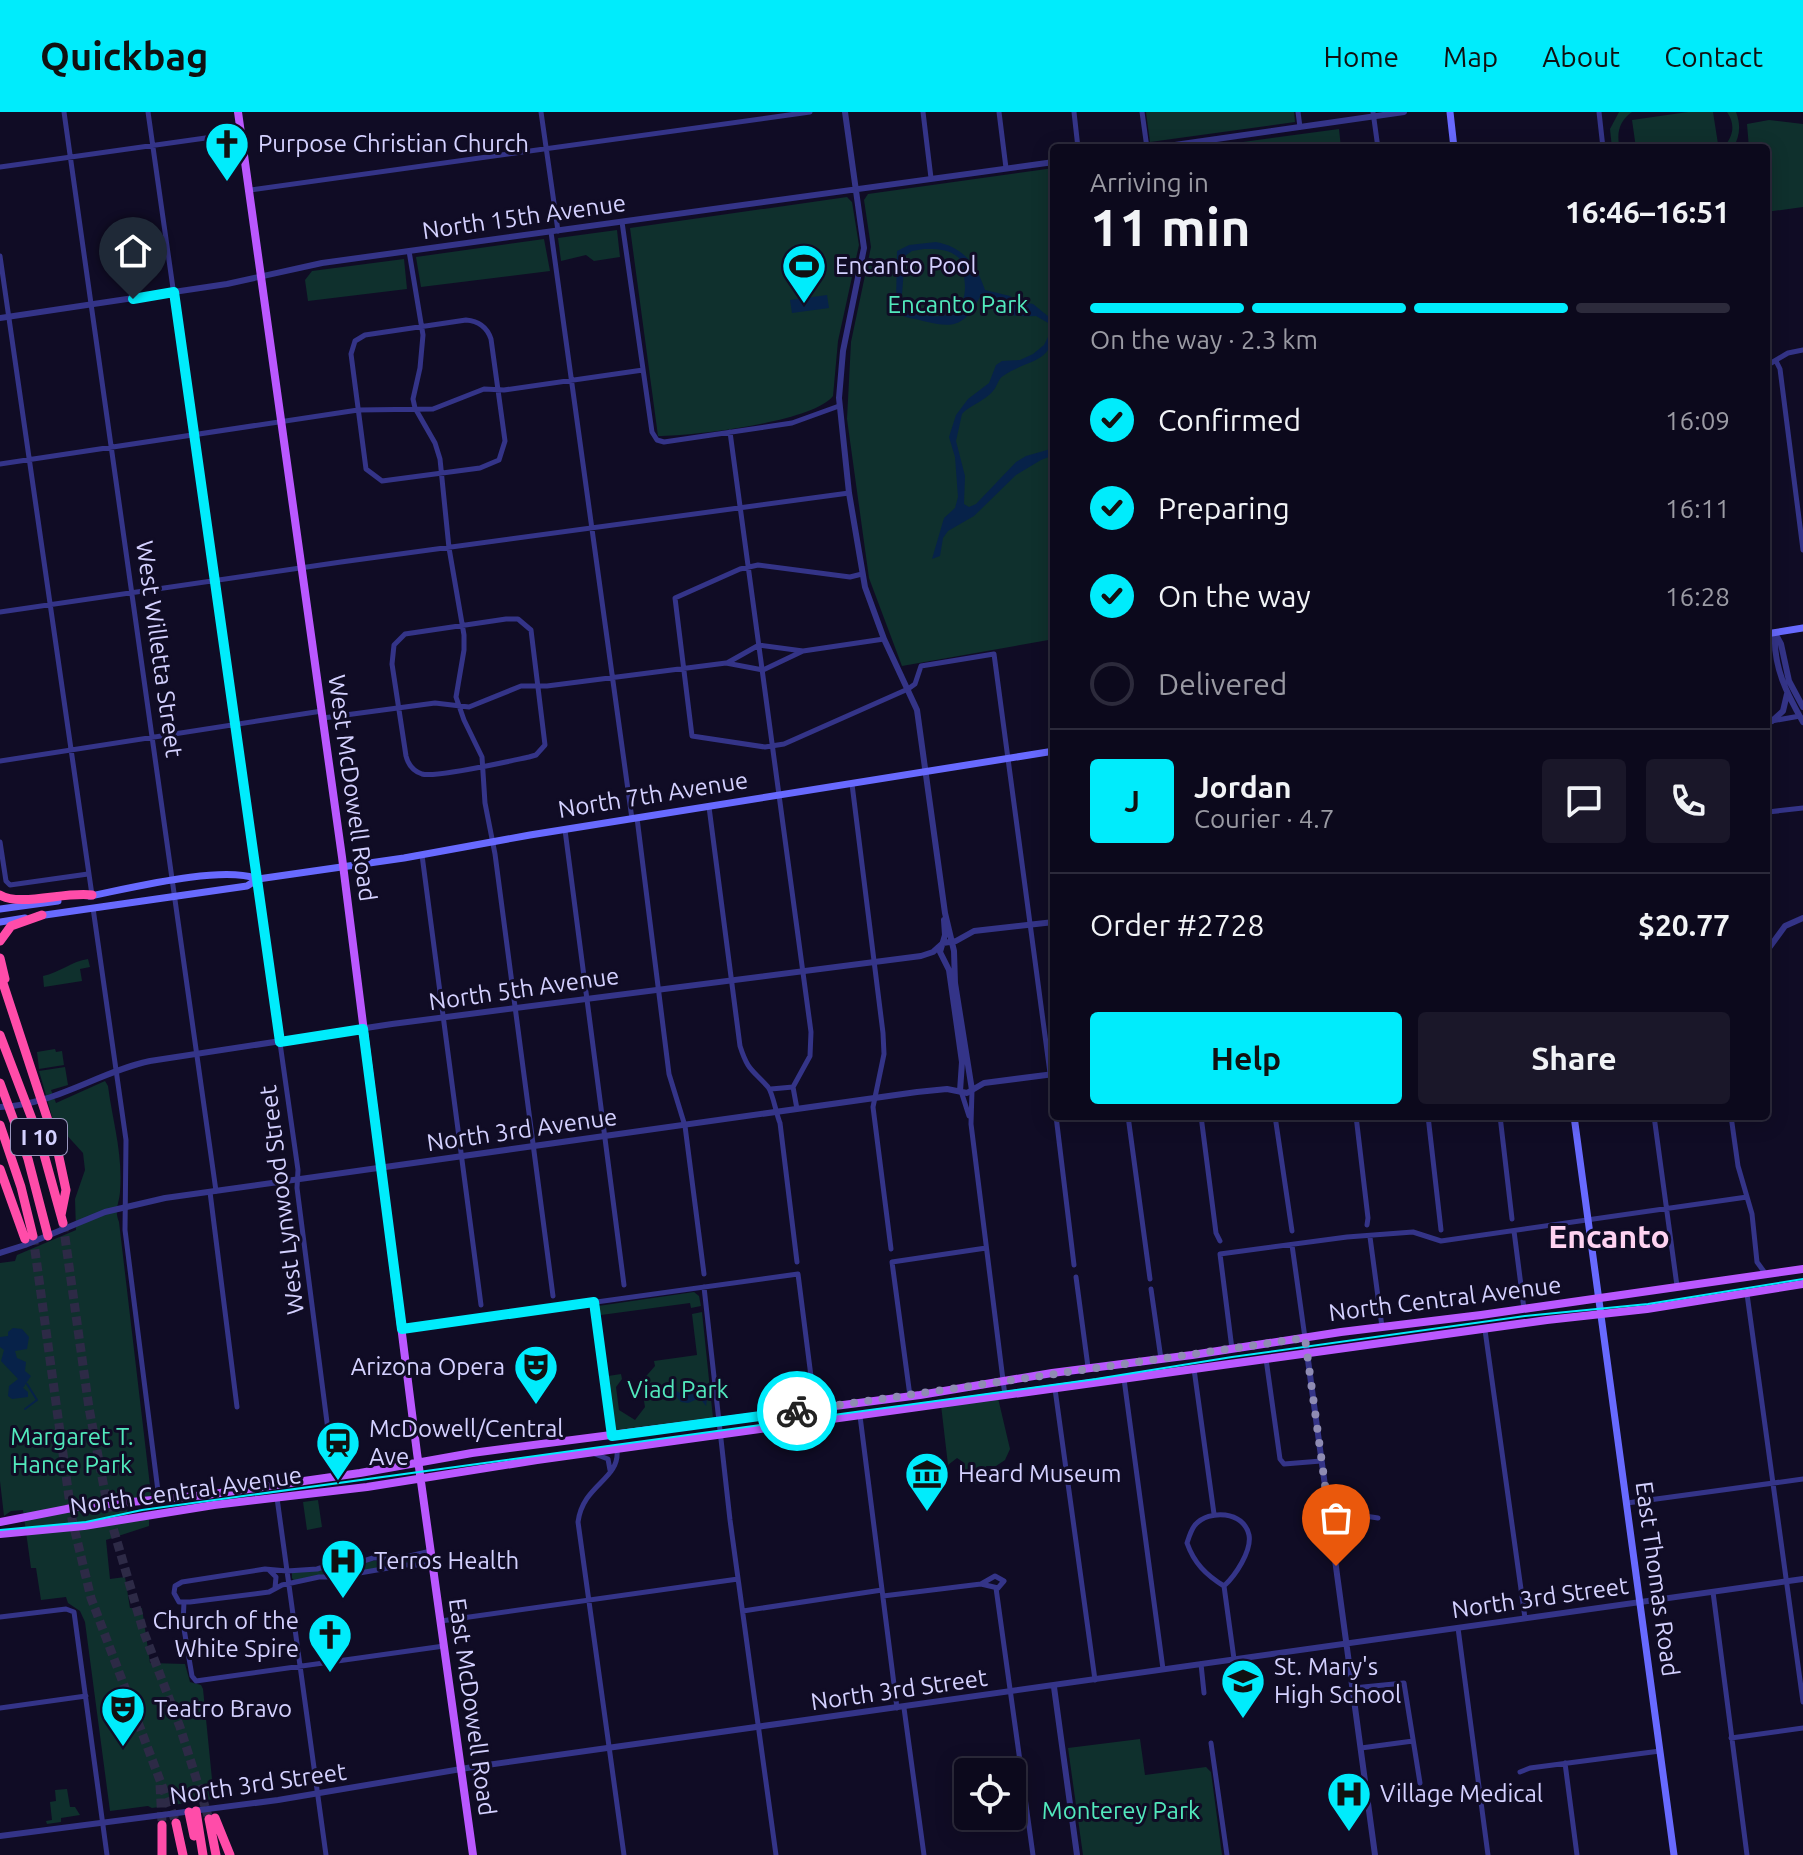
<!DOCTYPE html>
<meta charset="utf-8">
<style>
:root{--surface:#0c091c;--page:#1a1729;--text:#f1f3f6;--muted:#9a9aa3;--line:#2c2a3b;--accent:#00ecfc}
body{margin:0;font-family:Ubuntu,sans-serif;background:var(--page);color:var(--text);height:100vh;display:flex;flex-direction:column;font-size:30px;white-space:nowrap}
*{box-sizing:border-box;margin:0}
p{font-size:26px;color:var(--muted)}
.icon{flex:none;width:44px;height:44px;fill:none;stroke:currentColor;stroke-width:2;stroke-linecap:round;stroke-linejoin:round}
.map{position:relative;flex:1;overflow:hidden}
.drawer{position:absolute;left:1050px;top:32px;width:720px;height:976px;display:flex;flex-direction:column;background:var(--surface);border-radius:8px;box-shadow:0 4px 20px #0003,0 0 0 2px var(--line)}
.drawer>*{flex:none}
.buttons{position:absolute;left:954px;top:1646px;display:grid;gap:16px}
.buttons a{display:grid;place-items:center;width:72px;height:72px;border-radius:8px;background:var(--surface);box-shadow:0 4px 20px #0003,0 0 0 2px var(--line);font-size:40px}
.pin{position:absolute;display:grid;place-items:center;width:68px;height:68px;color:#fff;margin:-82px -34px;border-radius:50% 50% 50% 0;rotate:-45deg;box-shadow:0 0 8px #0007}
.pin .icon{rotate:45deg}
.courier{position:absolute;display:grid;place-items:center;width:80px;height:80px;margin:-40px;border:6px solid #00ecfc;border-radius:50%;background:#fff;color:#222;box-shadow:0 2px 10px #0007}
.summary em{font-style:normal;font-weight:700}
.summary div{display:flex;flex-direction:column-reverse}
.summary{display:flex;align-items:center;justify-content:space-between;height:136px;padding:0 40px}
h1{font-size:52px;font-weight:700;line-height:60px}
.bar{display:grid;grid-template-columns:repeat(4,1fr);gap:12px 8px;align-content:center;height:96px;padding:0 40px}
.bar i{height:10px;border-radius:6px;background:var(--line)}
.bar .current{background:var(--accent)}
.bar p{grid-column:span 4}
.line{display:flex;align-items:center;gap:20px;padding:0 40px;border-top:2px solid var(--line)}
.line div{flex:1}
.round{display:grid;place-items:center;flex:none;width:84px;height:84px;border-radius:8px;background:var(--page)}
ol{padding:0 40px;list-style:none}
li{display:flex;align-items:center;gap:24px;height:88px}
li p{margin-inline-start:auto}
li .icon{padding:8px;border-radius:50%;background:var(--accent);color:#111;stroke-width:4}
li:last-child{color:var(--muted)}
li i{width:44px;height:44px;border:4px solid var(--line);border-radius:50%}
.button{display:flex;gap:16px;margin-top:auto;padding:16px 40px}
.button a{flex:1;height:92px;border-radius:8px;background:var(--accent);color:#111;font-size:32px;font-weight:700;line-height:92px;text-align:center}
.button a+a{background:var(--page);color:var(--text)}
header{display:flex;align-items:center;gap:48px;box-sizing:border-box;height:112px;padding:0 40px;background:var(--accent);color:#111}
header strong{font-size:38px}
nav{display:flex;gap:44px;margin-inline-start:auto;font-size:28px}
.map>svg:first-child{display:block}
</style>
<header>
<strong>Quickbag</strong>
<nav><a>Home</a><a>Map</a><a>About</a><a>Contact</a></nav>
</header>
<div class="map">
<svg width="1803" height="1743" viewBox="0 0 1803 1743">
<rect width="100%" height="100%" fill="#100c25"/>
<!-- green -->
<path fill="#0f302d" d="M1146,0h148l1,10 -145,20z
M1619,0h13c-13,9 -16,22 -12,36h-8l-2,-19z
M1688,0h25l5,32 -29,4h-53l-4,-28z
M1727,0h9c5,13 4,24 -3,36h-10c10,-11 13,-23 4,-36z
M1769,8l34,4v83l-37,5v-64h-17l-2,-24z
M1339,17l2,19h-142z
M1054,56v471l-152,27 -33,-88 -22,-159 4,-77 20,-95 -7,-47 4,-6z
M847,85l5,5 7,43 -21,96 -5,55c-20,26 -140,40 -175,40l-28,-208z
M617,118l3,27 -26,4 -8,-6 -25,6 -3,-23z
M544,127l6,32 -129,16 -5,-30z
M404,147l3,30 -99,12 -3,-21 7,-9z
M88,847l2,8 -10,2 2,12 -38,6 -1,-11c16,-3 29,-15 45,-17z
M55,937l1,3 6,-1 2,14 -25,4 -2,-17z
M65,955l3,18 -17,5 5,13 49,-22 3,5c5,38 15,67 12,106 -1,12 -6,18 -1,30l32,272 -1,2 -24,4 3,22 20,-3v7l-43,14 4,39 15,-2 5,31h12l8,55 35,1 5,18 11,3 2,4 11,110 -62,9 -4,-2 -38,5 -25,-189 -5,-11 -12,-8 -2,-6 -25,3 -5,-32h-5l-8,-58 -12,1 -7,5 -4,-35v-218l15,-2 2,-6 59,-25 -1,-31 10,-29 -2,-17 -30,-33 -14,-49z
M694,1180l5,4 2,10 -10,2 -1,-5 -89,12 -3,5v-14z
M702,1200l11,106 -99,14 -6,-56 13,-2 1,5 -6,8 3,23 16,10 10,-13 -4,-25 14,-16 -1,-5 43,-6 -5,-41z
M998,1286l12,51 -5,11 -12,8 -1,-2h-6l2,16 -17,2 -1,-15 -8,3 1,-10 -6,-4 -9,7 -7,-60z
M318,1388l4,27 -15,3 -4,-28z
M424,1442v9l-130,18 -2,-3v-6z
M1140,1627l5,36 61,-8 5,5 11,83h-139l-15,-107z
M67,1677l3,18h5l5,8 -19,3v4l-14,2 -1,-3 6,-1 -2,-18 6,-1 -1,-11z"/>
<!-- water -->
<path fill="#072249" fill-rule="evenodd" d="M936,130c28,5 41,24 49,48l25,6 7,5 16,3 21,17c0,45 -21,35 -51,55 -5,3 -6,11 -10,15 -8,10 -23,14 -31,23l-6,27 9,35 -1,28 5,3 7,-3 40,-42 10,-6 28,-8v7l-13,5 -25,15 -42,41 -26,15 -5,7 -3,18 -8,3 12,-41 11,-10 3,-11 -3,-40 -6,-20 7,-22 12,-16 21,-16 7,-18 6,-4 18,-1 13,-6 11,-9 8,-16 -2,-5 -14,-8c-39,2 -21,-7 -49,-21l-7,2c-16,29 -25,32 -57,24 -10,-3 -15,-2 -24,-7l-3,-9 1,-54 12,-6zM924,137c11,0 23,0 31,6 10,6 7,13 9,22 5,29 -10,44 -40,38 -9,-2 -16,-1 -23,-8l4,-51 7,-5z
M827,183l2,13 -37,5 -2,-13z
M13,1216l9,1 7,8 -2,12 -12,2 2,7 9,4 -1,9 6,5 -8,12 5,4v5l-16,2 -4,-3 1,-10 9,-7 -17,-18 3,-11 -4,-3v-10l8,-1v-4z
M667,1273l16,10 19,-2 5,6 -1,7 -6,-8 -12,5 -7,-1 -13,-16 -11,5z"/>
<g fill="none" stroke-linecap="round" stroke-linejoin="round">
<!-- stream -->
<path stroke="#072249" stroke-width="2" d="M25,1297l12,-9 -10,-16"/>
<!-- motorway-tunnel -->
<path stroke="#2d2a46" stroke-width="9" stroke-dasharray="9 4.5" stroke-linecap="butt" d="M63,1111l26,185 20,106 34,116 37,97 28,89
M33,1124l39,283 19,79 84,222
M160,1673l2,37"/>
<!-- minor -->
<path stroke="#343488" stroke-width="5" d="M64,0l152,1079
M148,0l150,1058 -1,18 37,289
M541,0l17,119
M923,0l8,66
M999,0l7,56
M1074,0l4,36
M1142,0l5,36
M1298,0l2,15
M1373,0l5,36
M1599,0l4,36
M0,55l241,-34
M250,78l560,-78
M622,110l30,210 5,8 7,2 128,-19 47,-17
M551,120l81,587
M409,139l14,84 -3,33 -7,31 2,9 20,35 5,16 9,89 15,87v15l-8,47 8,23 18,37 3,46 10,51 58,442
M0,144l92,639
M466,208c13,1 21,7 25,19l14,102 -6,19 -19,8 -98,13 -16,-12 -15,-115 4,-13 10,-6z
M1776,249l4,8 23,181
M1766,254l22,-13 15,-3
M730,320l81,600 -1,24 -17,31 4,22
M0,352l358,-54 75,-1 51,-20 20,1 139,-20
M862,462l-12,3 -92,-12 -18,4 -65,29 17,138 73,11 19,-3 124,-55 7,-5 6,-18 73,-12 60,449
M0,500l341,-50 508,-69
M506,507h12l13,11 14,115 -9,10 -7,2c-19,4 -93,21 -107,17 -9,-3 -14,-10 -16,-18l-14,-92 2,-19 11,-11z
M727,551l32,-18 44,6 81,-12
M323,606l112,-15 34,4 52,-21h26l179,-23 37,7 40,-19
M1766,610l34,-6
M0,649l322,-50
M852,672l31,249 1,21 -11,53 18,142
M709,695l31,239c8,25 12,23 28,41 5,6 8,27 12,36l17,139
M1768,700l35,-4
M637,706l32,256 16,52 19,148
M565,718l59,455
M0,730l6,39 4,4 78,-11
M422,743l59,450
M93,796l33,232 -1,90 34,269
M771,977l22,-2
M972,978l-1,34 34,272
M961,979l8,25
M1056,1004l18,149
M1128,1004l22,163
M1201,1004l15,117 4,8
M1275,1004l17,115
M1356,1004l12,102 -1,7
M1428,1004l13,114
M1500,1004l12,103
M1654,1004l23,170
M1731,1004l7,50 14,48 5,48 8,11
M210,1080l27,215
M1514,1119l10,78
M1370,1125l12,90
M1292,1133l13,93
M1076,1165l12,90
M704,1175l26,233 46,335
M1151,1177l10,70
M1747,1182l56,408
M594,1190l18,134
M402,1217l396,-55 17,134
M1485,1218l40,288
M1232,1237l-12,-95 127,-17 66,-5 28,9 306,-44
M1266,1247l14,100 4,5 37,-3
M1194,1257l20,145
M1124,1267l39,290
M1055,1277l40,291
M910,1284l-18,-134 94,-14
M860,1304l37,292
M617,1338c3,30 -34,34 -39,72l46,333
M595,1342l13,5 2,11
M277,1386l49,357
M1627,1391l176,-24
M1329,1409l36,-5 13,2
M431,1439l-26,6 -32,1 -16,5h-21l-19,6 -30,2 -22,-2 -83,13 -7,4 -1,7 5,9h11l79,-10 13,-7 37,-8h17l70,-12h26
M269,1458l7,7 -1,11
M1224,1474c11,-10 28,-35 25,-51 -5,-24 -40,-26 -54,-10 -4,5 -6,12 -8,18 7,20 19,32 37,43l10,73
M996,1476l37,267
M1713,1480l34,263
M883,1484l98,-12 17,4 6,-7 -9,-5 -14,8
M184,1490l-1,21 9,53 4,5 248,-35
M743,1499l139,-21
M0,1505l66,-8 8,3 33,243
M441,1509l297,-42
M1458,1516l30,227
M1201,1552l3,29
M1353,1576l51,-5 16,100
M0,1596l86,-12
M904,1596l20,147
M1731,1626l72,-10
M1211,1631l16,112
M1361,1636l52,-7
M1565,1651l12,92
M1520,1660l10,-4 130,-17"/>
<!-- tertiary -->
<path stroke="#343488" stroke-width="6" d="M845,0l19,136 -21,103 -4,47 10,95 16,94 19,52 33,71 28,203 9,38 1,32 17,107
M1154,36l250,-36
M0,206l227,-34 95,-21 732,-101
M1775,521c-2,34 12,61 28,89
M1775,521l6,11 8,37 14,26
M1772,609l11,-10 4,-17
M944,808l1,15 -5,17 9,18 13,92 -2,29
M1766,840l19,-26 18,-8
M0,995c55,-2 98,-35 150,-46l242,-37 529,-68 12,-4 10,-9 13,-2 18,-10 80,-9
M0,1141l25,-8 80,-33 60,-14 752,-106 30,-3 20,4 17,-10 70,-9
M1305,1226l70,517
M1054,1575l23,168
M0,1724l278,-36 195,-33 1330,-188"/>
<!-- secondary -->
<path stroke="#686aff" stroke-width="7" d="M1450,0l4,36
M1766,522l37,-6
M90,784c41,-8 132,-31 168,-17
M0,797l58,-8
M38,804l209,-30 11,-7 146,-21 126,-23 524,-84
M0,810l25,-4
M1574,1004l100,739"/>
<!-- primary -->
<path stroke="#ba58ff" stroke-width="8" d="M238,0l104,745 75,596 56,402
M0,1410l77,-15 129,-12 154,-22 112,-20 448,-58 132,-22 140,-18 149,-23 140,-17 322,-46
M0,1422l84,-8 130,-21 153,-18 170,-27 1010,-140 100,-11 156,-25"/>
<!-- motorway -->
<path stroke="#ff4ca9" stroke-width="9" d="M0,783c20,12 66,-4 92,0
M0,829l11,-15 31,-11
M0,846l5,21
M0,862l57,174 9,42 -5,25
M0,923l40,105 23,83
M0,971l28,76 20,77
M0,1013l21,62 12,49
M0,1057l25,70
M196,1699l7,44
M189,1700l5,24
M215,1706l15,37
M209,1707l7,36
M176,1711l7,32
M162,1713v30"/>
<!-- tram -->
<path stroke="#00ecfc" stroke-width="2" d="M0,1418l86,-8 56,-12 954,-131 136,-22 293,-41 123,-12 155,-25"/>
</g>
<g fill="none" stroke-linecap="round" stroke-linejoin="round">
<!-- done -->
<path stroke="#8f8cb3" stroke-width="8" stroke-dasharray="0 14.4" d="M797,1299l508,-73 31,228"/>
<!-- route -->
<path stroke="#00ecfc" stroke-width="10" d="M133,187l41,-7 106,750 83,-13 39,300 192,-27 18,134 185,-25"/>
</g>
<!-- icons -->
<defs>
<g id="church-pin" transform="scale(2.3)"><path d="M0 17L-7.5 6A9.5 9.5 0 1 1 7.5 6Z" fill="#00ecfc" stroke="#100c25"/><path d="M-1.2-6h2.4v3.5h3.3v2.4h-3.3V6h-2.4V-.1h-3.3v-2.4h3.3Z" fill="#111"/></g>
<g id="stadium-pin" transform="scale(2.3)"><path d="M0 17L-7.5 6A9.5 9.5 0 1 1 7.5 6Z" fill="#00ecfc" stroke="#100c25"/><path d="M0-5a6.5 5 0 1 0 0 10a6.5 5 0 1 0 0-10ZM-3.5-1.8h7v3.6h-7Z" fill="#111"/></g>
<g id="theatre-pin" transform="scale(2.3)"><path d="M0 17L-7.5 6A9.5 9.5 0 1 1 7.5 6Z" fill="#00ecfc" stroke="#100c25"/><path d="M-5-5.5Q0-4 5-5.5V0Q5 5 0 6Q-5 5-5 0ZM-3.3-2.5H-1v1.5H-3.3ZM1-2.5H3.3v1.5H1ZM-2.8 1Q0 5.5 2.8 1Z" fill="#111"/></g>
<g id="station-pin" transform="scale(2.3)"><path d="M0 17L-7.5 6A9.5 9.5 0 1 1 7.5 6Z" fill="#00ecfc" stroke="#100c25"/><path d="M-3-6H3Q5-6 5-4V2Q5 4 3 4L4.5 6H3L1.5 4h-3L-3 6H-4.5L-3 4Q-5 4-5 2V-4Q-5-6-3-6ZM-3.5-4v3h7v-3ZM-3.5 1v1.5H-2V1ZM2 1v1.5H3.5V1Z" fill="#111"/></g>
<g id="museum-pin" transform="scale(2.3)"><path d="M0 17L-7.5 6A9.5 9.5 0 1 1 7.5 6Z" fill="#00ecfc" stroke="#100c25"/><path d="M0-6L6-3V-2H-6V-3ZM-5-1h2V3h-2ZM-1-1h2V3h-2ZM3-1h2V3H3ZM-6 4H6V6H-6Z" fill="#111"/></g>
<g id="hospital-pin" transform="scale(2.3)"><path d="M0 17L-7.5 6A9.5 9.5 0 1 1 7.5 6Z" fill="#00ecfc" stroke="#100c25"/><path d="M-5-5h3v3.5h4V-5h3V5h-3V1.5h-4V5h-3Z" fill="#111"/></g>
<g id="school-pin" transform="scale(2.3)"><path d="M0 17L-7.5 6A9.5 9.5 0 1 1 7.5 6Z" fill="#00ecfc" stroke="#100c25"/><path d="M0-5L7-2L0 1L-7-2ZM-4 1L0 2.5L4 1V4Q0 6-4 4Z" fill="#111"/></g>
</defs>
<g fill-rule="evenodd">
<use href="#church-pin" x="227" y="32"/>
<use href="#stadium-pin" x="804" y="154"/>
<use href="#theatre-pin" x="536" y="1255"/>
<use href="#station-pin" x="338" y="1331"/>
<use href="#museum-pin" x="927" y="1362"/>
<use href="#hospital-pin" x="343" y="1449"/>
<use href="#church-pin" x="330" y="1523"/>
<use href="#school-pin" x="1243" y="1569"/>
<use href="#theatre-pin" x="123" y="1597"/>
<use href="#hospital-pin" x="1349" y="1682"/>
</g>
<g text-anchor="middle" stroke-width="6" stroke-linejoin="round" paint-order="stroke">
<!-- shield labels -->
<rect fill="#100c25" stroke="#9996be" stroke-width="2" x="11" y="1007" width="56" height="36" rx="6"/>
<g font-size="22" font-weight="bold" fill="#d4d1ff">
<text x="39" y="1033">I 10</text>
</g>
<!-- poi labels -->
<g font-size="24" fill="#d4d1ff" stroke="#100c25" text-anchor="start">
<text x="258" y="40">Purpose Christian Church</text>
<text x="835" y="162">Encanto Pool</text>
<text x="505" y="1263" text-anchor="end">Arizona Opera</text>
<text x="369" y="1325">McDowell/Central<tspan x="369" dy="28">Ave</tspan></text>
<text x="958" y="1370">Heard Museum</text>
<text x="374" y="1457">Terros Health</text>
<text x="299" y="1517" text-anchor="end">Church of the<tspan x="299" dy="28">White Spire</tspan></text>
<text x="1274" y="1563">St. Mary's<tspan x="1274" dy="28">High School</tspan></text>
<text x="154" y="1605">Teatro Bravo</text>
<text x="1380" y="1690">Village Medical</text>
</g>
<!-- street labels -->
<g font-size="24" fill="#d4d1ff" stroke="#100c25">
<text transform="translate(524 105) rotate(-8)" y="8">North 15th Avenue</text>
<text transform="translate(159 537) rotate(82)" y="8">West Willetta Street</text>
<text transform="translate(352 676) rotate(82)" y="8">West McDowell Road</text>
<text transform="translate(653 683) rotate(-9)" y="8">North 7th Avenue</text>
<text transform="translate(524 877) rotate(-8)" y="8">North 5th Avenue</text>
<text transform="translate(522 1018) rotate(-8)" y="8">North 3rd Avenue</text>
<text transform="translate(282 1088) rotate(-97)" y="8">West Lynwood Street</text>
<text transform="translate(1445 1187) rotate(-7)" y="8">North Central Avenue</text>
<text transform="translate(186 1379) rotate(-8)" y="8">North Central Avenue</text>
<text transform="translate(1657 1467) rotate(82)" y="8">East Thomas Road</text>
<text transform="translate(1540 1486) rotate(-8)" y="8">North 3rd Street</text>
<text transform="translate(899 1578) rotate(-8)" y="8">North 3rd Street</text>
<text transform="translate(472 1595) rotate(82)" y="8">East McDowell Road</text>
<text transform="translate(258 1672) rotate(-8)" y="8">North 3rd Street</text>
</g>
<!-- park labels -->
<g font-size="24" fill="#52e9bd" stroke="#100c25">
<text x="958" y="201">Encanto Park</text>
<text x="678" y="1286">Viad Park</text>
<text x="72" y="1333">Margaret T.<tspan x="72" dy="28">Hance Park</tspan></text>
<text x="1121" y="1707">Monterey Park</text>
</g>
<!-- district labels -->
<g font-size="32" font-weight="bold" fill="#ffd3f1" stroke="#100c25">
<text x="1609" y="1136">Encanto</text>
</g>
</g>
</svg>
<div class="buttons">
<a><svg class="icon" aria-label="locate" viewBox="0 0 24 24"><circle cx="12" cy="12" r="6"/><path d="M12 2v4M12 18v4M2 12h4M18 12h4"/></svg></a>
</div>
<div class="pin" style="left:1336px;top:1454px;background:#ea580c"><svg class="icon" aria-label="bag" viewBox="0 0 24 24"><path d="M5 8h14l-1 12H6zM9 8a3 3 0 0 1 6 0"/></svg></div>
<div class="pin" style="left:133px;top:187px;background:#1f2937"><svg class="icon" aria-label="home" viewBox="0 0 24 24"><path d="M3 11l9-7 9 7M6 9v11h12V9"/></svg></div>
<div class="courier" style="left:797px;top:1299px"><svg class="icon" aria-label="bike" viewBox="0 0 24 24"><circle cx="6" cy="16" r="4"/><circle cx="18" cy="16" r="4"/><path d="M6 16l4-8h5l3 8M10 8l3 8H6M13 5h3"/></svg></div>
<section class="drawer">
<div class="summary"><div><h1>11 min</h1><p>Arriving in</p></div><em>16:46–16:51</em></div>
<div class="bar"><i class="current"></i><i class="current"></i><i class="current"></i><i></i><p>On the way · 2.3 km</p></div>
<ol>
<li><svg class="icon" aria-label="check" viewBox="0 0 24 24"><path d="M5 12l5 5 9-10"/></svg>Confirmed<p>16:09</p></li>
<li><svg class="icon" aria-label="check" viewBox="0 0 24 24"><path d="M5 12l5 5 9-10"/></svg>Preparing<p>16:11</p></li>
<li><svg class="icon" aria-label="check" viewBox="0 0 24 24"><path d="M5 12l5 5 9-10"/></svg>On the way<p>16:28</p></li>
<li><i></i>Delivered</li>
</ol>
<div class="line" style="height:144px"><b class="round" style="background:var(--accent);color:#111">J</b><div><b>Jordan</b><p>Courier · 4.7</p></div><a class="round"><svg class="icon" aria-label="chat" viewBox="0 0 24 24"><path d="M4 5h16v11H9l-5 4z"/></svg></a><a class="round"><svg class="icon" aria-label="phone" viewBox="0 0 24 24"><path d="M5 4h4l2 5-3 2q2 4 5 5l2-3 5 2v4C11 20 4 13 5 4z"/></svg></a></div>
<div class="line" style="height:104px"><div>Order #2728</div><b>$20.77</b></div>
<div class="button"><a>Help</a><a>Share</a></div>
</section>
</div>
